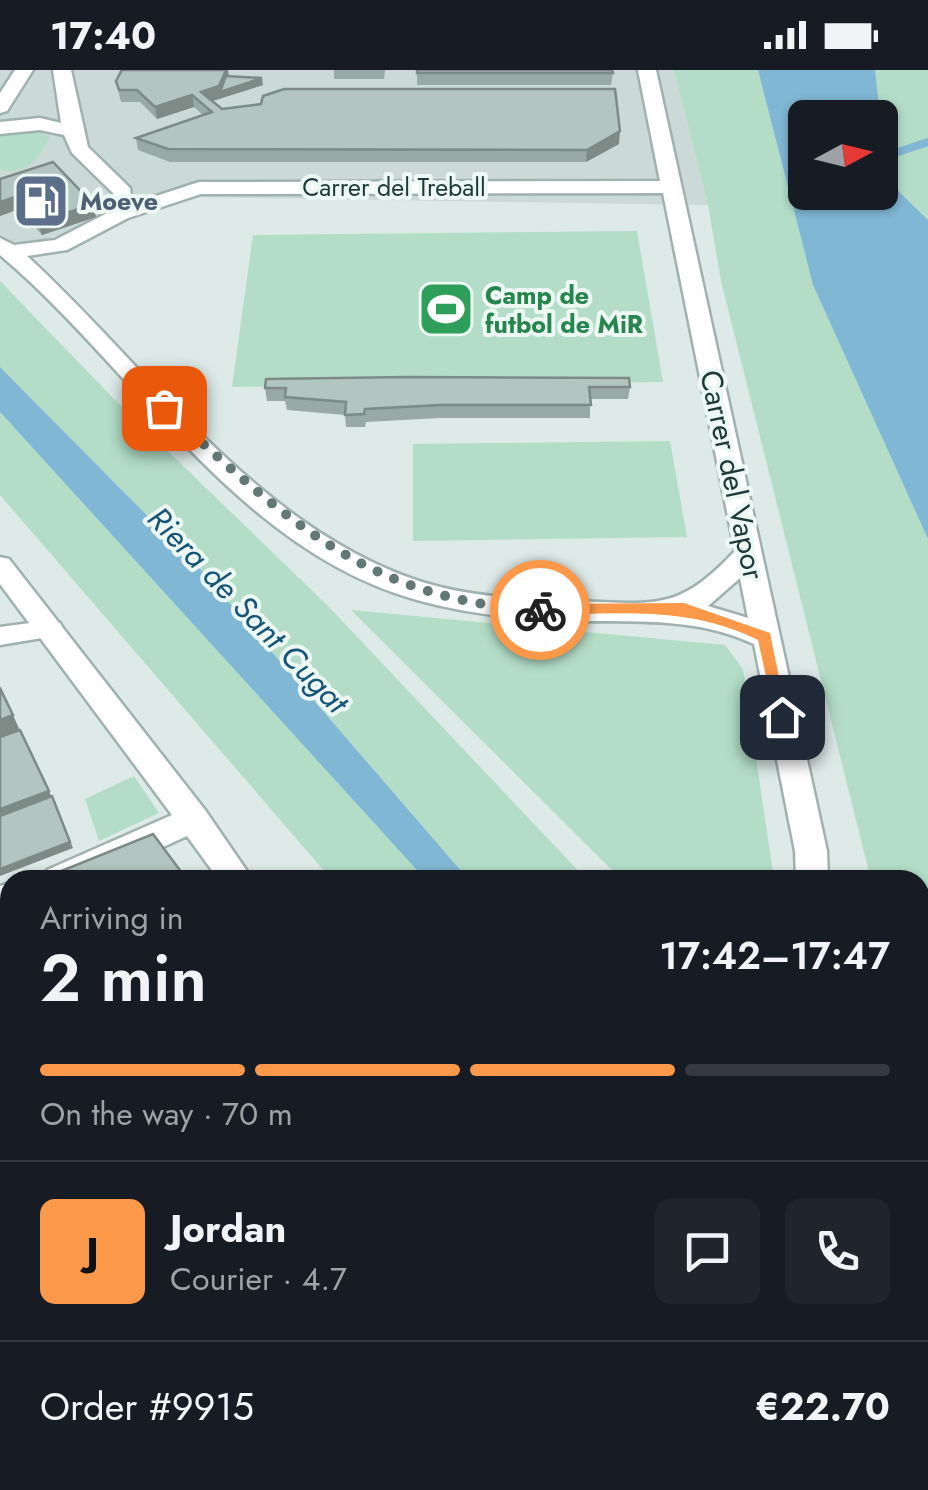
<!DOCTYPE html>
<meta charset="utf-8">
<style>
:root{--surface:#171b24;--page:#20242c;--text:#f1f3f6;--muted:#9ea1a6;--line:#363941;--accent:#fc9849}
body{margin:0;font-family:Jost,sans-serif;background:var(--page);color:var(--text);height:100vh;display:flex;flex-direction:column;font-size:38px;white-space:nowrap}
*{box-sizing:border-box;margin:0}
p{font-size:32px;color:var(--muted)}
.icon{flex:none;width:55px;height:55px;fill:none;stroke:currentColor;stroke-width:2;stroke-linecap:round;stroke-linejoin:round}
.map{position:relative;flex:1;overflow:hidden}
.details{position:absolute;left:0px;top:800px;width:930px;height:620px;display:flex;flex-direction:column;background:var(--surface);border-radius:30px 30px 0 0;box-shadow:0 2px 8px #0004}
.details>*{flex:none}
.needle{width:65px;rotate:83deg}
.fabs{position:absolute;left:788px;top:30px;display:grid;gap:20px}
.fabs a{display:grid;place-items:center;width:110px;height:110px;border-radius:15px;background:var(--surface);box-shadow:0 2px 8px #0004;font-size:50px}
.pin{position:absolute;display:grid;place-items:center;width:85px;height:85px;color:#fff;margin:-42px;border-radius:20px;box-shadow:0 5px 15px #0006}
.courier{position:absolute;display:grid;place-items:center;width:100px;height:100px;margin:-50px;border:8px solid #fc9849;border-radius:50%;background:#fff;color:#222;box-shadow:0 2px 12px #0007}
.head em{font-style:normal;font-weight:600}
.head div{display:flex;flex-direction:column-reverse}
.head{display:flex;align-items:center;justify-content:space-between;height:170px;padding:0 40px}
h1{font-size:65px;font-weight:600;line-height:75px}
.bar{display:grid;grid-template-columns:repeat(4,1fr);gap:15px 10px;align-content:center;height:120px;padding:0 40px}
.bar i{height:12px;border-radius:8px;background:var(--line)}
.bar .selected{background:var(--accent)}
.bar p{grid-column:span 4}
.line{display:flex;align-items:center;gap:25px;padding:0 40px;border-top:2px solid var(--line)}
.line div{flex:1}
.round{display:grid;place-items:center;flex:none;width:105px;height:105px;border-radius:15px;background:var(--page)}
.status{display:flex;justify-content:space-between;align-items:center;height:70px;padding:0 50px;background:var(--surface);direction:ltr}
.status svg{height:28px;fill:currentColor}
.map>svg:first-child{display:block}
</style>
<div class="status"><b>17:40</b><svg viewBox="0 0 49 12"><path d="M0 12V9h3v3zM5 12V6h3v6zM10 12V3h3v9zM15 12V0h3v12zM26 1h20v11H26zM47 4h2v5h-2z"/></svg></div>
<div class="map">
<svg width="928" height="1420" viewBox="0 0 928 1420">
<rect width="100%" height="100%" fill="#ddeae7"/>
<!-- built -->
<path fill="#cbdad6" d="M0,0h674l34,135 -513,-8 -195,55z"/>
<!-- green -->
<path fill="#b3ddc7" d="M674,0h84l55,215 115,254v519l-8,-23v-155h-49l-150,-599 -13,-76z
M875,0h53v150l-40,-39z
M31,60l19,7c-13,22 -23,40 -50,32v-33z
M637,161l26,151 -431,5 21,-152z
M0,211l115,119 213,206 259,274h-118l-267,-309 -202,-204z
M0,342l426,468h-94l-332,-385z
M670,371l17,96 -274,4v-97z
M351,540l374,35 18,24 31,211h-152z
M134,706l25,37 -60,28 -14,-42z
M920,1316l8,8v96h-93l-8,-10h93z"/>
<!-- water -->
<path fill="#80b7d4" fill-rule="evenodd" d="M758,0h117l13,111 40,39v319l-115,-254zM805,48h75v74h-75z
M0,297l202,204 267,309h-43l-426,-468z"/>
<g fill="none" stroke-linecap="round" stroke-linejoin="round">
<!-- stream -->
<path stroke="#80b7d4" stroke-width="8" d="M880,88l48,-16"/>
<!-- pedestrian casing -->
<g stroke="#a0b2af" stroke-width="5">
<path id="pedestrian" d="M52,550l8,3 3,6 -3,6 -60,10v-18z"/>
</g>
<!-- minor casing -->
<g stroke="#a0b2af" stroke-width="5">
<path id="minor" d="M15,0h18l-26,41 -7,2v-20z
M53,0h18l17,77 42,41 2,16 67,-22 461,-1 -22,-111h18l171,781 1,29h-32l-1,-29 -41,-207c-57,-26 -111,-22 -171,-23 -56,-1 -112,-6 -166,-21 -180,-50 -283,-232 -417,-345v-17l14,7 41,-5 56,-29 2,-18 -41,-40 -8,-18 -24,-5 -40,4v-12l40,-4 21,5zM663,123l72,358c-59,63 -81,52 -163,50 -49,-2 -103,-4 -150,-19 -165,-53 -273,-214 -395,-326l40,-6 61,-32 73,-24zM740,508l8,40 -40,-12z
M0,487l9,2 196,251 48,70h-34l-32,-44 -96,44h-49l5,-10 125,-55 -172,-231z
M10,813v28l-10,3v-28z
M0,870l10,4v47l-10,-4z
M0,1385l10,4v21h12l4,10h-26z
M233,1410h47l-4,10h-47z
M701,1410h46l4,10h-46z"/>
</g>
<!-- pedestrian -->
<use href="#pedestrian" fill="#fff" fill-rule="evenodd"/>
<!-- minor -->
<use href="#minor" fill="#fff" fill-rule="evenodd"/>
</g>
<!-- wall -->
<path fill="#99a9a5" d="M120,0h108l1,7 34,8 -51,16 10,8 397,35 -33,18h-416l-32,-12 -2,-12 67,-23 -9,-8 -37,12 -17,-17h-19l-5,-21z
M334,0h51l-1,9h-50z
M417,0l196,3 -2,12h-194z
M0,109l93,25 3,13 -54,18 -23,-26 -19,7z
M630,317l-2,12h-38v19h-150l-74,4 -1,5h-19l-1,-12 -58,-5 -2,-9h-18l-2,-13z
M608,1410h61l7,10h-61z"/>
<!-- shaded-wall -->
<path fill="#7d8a86" d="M226,0h2l1,8h33l1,7 -60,19 -2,-12z
M192,25l2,12 -37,12 -2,-12z
M620,61l-1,13 -33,18 1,-12z
M15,127l4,12 -19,7v-14z
M93,134l3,13 -54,18 -4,-12z
M0,616l25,56 -25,9z
M49,721l24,57 -73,28v-67z
M379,1410h6l-10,10h-6z"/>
<!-- building -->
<path fill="#b2c5c0" stroke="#7d8a86" stroke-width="2.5" d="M122,0h104l-7,16 -18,6 21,17 39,-5 2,-8 21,-7h331l5,42 -33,19 -419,-1 -32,-11 76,-26 -20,-17 -37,12 -18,-17h-18l-3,-9z
M417,0h195l1,3h-196z
M226,6l36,2 -42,14z
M53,92l40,42 -55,19 -23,-26 -15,5v-23z
M407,307l222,1 1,9h-41l2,18h-151l-75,4 -1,5 -19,1 1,-13 -61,-5 1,-9h-21l1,-9z
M0,618l13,27 -13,5z
M20,660l29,61 -49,18v-72z
M52,726l18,46 -70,27v-53z
M153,764l32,43 -4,3h-136l-1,-2z
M10,828v58l-10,-20v-34z
M352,1410h27l-10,10h-8z
M419,1410h127l9,10h-127z
M574,1410h32l-8,10h-15z
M615,1410h54l7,10h-54z
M572,1412l7,8h-14z"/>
<!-- route -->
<path fill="#fc9849" d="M684,533l86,30 18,89 -13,-5 -17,-77c-69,-35 -143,-26 -218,-25l-8,-5 8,-6z"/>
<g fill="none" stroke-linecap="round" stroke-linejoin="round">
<!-- done -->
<path stroke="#617875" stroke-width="10" stroke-dasharray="0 18" d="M164,338c121,110 203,193 376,202"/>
</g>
<!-- icons -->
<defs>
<g id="fuel-square" transform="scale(2.875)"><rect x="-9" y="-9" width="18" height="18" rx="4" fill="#5c6f8a" stroke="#edf7f4"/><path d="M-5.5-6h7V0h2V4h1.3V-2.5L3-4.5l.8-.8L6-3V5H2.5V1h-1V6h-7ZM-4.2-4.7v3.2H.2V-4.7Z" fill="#fff"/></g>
<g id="stadium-square" transform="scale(2.875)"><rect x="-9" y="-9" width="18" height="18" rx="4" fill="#2e9e5b" stroke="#edf7f4"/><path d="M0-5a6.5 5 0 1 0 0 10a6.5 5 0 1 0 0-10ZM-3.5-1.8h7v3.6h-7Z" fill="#fff"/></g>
</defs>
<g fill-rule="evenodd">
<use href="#fuel-square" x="41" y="131"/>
<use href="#stadium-square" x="446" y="239"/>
</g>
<g text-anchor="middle" stroke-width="8" stroke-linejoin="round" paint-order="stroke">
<!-- far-street labels -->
<g font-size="25" fill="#1e3a38" stroke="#edf7f4">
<text x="394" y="126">Carrer del Treball</text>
</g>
<!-- far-service labels -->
<g font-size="25" font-weight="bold" fill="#4e5e75" stroke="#edf7f4" text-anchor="start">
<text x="80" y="140">Moeve</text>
</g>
<!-- far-leisure labels -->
<g font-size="25" font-weight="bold" fill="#27864d" stroke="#edf7f4" text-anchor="start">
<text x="485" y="234">Camp de<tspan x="485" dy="29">futbol de MiR</tspan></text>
</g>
<!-- street labels -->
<g font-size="30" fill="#1e3a38" stroke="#edf7f4">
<text transform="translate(732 405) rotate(78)" y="10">Carrer del Vapor</text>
</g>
<!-- water labels -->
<g font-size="32" font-style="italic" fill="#155579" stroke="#edf7f4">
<text transform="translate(248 540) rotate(46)" y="11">Riera de Sant Cugat</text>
</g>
</g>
</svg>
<div class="fabs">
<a><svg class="needle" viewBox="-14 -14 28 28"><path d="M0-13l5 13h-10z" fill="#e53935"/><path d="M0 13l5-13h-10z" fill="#9ea1a6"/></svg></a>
</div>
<div class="pin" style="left:164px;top:338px;background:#ea580c"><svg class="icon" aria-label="bag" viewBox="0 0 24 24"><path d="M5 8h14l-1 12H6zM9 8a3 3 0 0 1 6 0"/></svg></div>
<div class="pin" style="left:782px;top:647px;background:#1f2937"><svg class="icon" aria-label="home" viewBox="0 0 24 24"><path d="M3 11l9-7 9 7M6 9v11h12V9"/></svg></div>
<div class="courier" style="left:540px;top:540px"><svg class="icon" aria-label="bike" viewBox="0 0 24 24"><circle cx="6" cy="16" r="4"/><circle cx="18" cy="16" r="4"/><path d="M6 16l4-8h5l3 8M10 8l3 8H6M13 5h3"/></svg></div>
<section class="details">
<div class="head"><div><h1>2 min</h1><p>Arriving in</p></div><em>17:42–17:47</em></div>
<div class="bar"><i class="selected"></i><i class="selected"></i><i class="selected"></i><i></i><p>On the way · 70 m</p></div>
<div class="line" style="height:180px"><b class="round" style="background:var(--accent);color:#111">J</b><div><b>Jordan</b><p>Courier · 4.7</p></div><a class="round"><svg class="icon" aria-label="chat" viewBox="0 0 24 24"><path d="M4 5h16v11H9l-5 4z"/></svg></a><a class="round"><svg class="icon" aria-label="phone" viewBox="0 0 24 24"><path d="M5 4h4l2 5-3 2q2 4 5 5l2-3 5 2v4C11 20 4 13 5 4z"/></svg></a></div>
<div class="line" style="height:130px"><div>Order #9915</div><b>€22.70</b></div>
</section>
</div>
